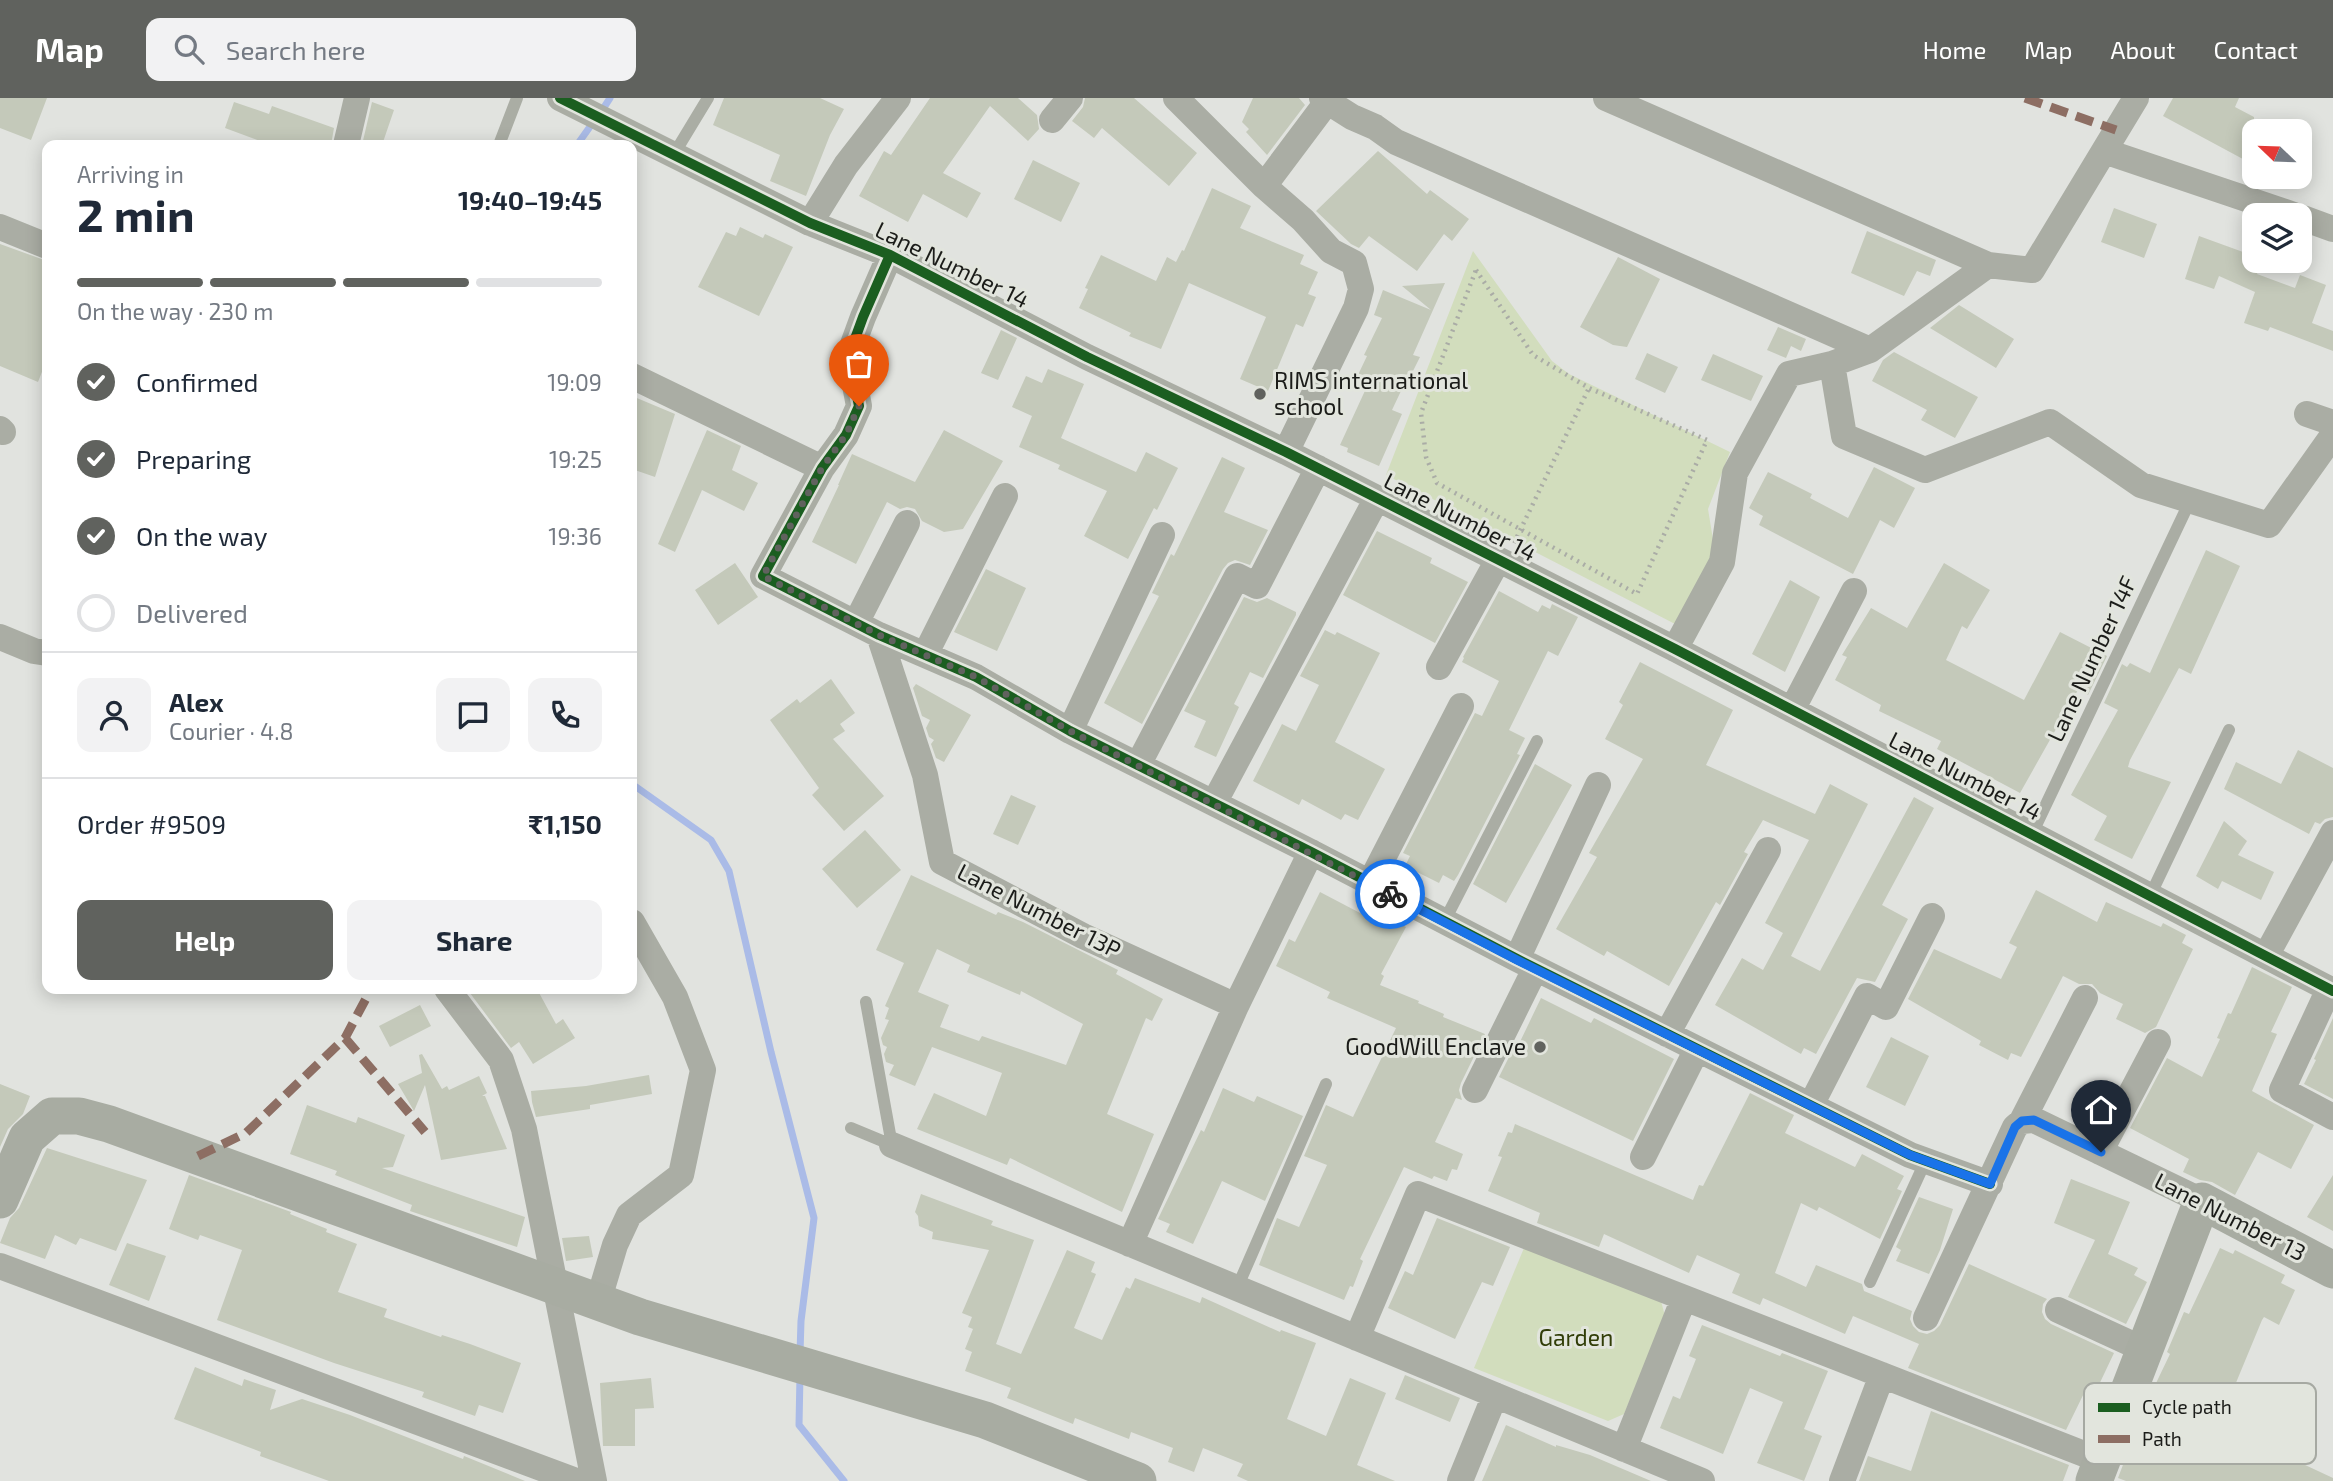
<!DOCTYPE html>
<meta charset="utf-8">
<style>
:root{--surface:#fff;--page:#f2f2f3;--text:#1f2937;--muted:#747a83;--line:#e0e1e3;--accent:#60625e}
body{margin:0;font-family:"Exo 2",sans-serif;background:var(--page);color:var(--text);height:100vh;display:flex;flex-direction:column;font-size:26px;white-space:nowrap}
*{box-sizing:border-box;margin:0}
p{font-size:23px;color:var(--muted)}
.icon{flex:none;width:38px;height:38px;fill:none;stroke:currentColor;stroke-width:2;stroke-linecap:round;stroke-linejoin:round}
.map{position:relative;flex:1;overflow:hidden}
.panel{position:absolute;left:42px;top:42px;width:595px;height:854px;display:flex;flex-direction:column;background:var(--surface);border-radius:14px;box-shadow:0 4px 18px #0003}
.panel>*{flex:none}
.needle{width:46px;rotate:293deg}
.controls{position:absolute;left:2242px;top:21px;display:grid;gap:14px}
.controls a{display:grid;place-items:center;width:70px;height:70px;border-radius:14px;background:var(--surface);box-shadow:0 4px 18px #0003;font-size:35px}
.pin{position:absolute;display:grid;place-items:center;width:60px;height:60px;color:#fff;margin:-72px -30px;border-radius:50% 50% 50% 0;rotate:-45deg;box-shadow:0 0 7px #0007}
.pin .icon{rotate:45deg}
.courier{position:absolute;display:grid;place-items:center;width:70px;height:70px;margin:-35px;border:5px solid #1a73e8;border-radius:50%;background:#fff;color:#222;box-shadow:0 2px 9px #0007}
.summary em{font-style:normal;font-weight:700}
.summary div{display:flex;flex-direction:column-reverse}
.summary{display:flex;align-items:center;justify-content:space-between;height:119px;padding:0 35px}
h1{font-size:46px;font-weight:700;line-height:52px}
.bar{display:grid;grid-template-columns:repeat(4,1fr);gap:10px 7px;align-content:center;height:84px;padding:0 35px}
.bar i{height:9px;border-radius:5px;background:var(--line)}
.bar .active{background:var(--accent)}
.bar p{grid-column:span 4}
.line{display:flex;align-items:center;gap:18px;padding:0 35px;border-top:2px solid var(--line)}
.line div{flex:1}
.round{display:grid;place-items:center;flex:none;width:74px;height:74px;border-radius:14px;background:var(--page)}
ol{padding:0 35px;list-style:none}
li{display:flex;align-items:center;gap:21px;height:77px}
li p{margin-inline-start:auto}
li .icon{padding:7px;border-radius:50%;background:var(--accent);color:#fff;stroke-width:4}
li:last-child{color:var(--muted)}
li i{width:38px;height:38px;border:4px solid var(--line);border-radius:50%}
.cta{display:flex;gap:14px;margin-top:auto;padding:14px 35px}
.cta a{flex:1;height:80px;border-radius:14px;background:var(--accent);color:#fff;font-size:28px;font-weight:700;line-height:80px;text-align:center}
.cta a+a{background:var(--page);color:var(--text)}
header{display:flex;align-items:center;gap:42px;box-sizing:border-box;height:98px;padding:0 35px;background:var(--accent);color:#fff}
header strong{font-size:33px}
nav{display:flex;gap:38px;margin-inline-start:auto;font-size:24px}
.search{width:490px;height:63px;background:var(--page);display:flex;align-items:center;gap:18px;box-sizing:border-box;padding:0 24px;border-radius:14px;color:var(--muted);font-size:26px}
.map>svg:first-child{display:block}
</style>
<header>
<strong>Map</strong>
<div class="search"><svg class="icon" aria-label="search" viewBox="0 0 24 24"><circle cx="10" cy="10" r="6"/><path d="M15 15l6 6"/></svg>Search here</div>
<nav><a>Home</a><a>Map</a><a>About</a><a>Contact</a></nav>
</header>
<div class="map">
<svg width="2333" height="1383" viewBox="0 0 2333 1383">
<rect width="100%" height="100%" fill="#e1e3df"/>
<!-- green -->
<path fill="#d2ddbd" d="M1473,153l79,110 17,13 161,78 -22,57 7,43 -38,73 -291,-150z
M1524,1150l137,53 4,15 -41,98 -16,7 -134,-53z"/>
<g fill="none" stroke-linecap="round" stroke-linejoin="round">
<!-- stream -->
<path stroke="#aabbe7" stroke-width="7" d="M601,14l9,-14
M577,47l17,-24
M632,686l79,56 18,31 42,181 43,166 -13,103 -1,32
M800,1277l-1,50 45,56"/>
</g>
<!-- building -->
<path fill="#c4c9ba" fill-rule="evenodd" d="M0,0h47l-16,42 -31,-12z
M724,0h96l24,11 -14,26 -24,61 -36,-15 10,-26 -67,-30z
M930,0h88l19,17 2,14 -11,12 -38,-35 -47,67 38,20 -14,25 -44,-24 -15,28 -49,-26 25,-45 7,4z
M1085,0h49l63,55 -28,33 -67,-58 -8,10 -22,-17 11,-14z
M1253,0h46l6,7 -38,50 -21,-23 3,-3 -7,-7z
M2173,0h66l-4,9 19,10v48l-91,-49z
M234,4l35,12 3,-8 62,22 -3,17h-60l-46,-17z
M372,4l22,8 -12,35h-20z
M1378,53l49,43 3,-4 39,29 -17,22 -8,-7 -27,37 -48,-35 -10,12 -8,-4 -35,-33z
M1033,62l47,23 -19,39 -47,-23z
M1212,90l39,18 -11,22 64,27 -4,9 18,8 -10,22 8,3 -13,30 -7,-3 -28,67 -28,-12 26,-62 -77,-34 -28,66 -32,-13 2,-3 -52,-25 9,-19 -3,-1 16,-33 55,26 11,-24 9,5 6,-12 2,1z
M2114,110l43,16 -13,34 -43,-16z
M740,129l23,11 2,-4 28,13 -34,69 -61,-29 28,-55 10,4z
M1867,133l69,29 -6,16 -13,-5 -13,25 -53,-23z
M2199,138l55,20v5h9l-6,13 38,14 5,-13 26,10 -14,38 21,8v20l-63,-24 -2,4 -24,-8 11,-31 -36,-16 -5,13 -29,-10z
M0,146l47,17v98l-9,23 -38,-16z
M1618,159l42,22 -33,68 -14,-2 -33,-18z
M1445,185l-32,72 7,2 -9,18 -2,-1 -17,36 10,4 -23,52 -32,-14 1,-4 -8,-3 29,-63 -12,-5 10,-21 -3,-1 18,-37 -8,-3 9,-25 48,20 -29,-24z
M1959,207l55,34 -18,29 -66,-40z
M1778,229l28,12 -5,12 -10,-5 -5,12 -19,-8z
M1001,232l16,8 -19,42 -17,-7z
M1894,254l84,45 -23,41 -34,-18 6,-10 -55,-29 11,-21z
M1647,255l31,14 -13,26 -30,-14z
M1713,256l50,22 -12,25 -50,-21z
M1048,271l36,15 -23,54 75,34 10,-20 32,16 -21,42 -3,-2 -26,51 -44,-23 23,-45 -49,-22 2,-4 -41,-18 13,-31 -20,-9 14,-31 16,7z
M632,298l43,18 -20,63 -23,-8z
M707,332l34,16 -9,24 26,13 -14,28 -42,-21 -27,62 -17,-8z
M944,332l59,31 -40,68 -19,3 -22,-11 -7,-12 -8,-2 -7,2 -13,-7 -31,62 -44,-22 27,-57h-1l14,-31 63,28z
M1222,359l23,11 -21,44 44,18 -18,35 -15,-5 -7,3 -5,6 -81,155 -38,-21 55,-107 -7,-3 15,-31 4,-8 3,2z
M1874,369l41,21 -21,40 -14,-8 -27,54 -94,-49 4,-9 -14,-8 19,-36 44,22 -2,4 38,20z
M1377,433l55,27 -2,5 38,19 -33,61 -92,-48z
M2206,452l34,16 -49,108 -12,-6 -49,92 -2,7 43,15 -39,77 -38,-19 13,-24 -36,-21 47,-85 -14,-7 18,-39 5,3 3,-4 20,10z
M735,465l23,34 -40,28 -23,-35z
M1944,465l46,27 -23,39 -5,-3 -16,34 78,40 36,-68 47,24 -19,39 -10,-5 -58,103 -83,-44 4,-8 -62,-30 2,-6 -46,-25 12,-23 -5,-2 29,-47 36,20z
M986,471l40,19 -29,63 -43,-19z
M1790,482l30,17 -35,75 -33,-18z
M1499,493l39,21 4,-7 8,4 2,-5 26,13 -20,39 -10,-5 -39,79 16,8 -8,16 3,1 -62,120 -4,6 -11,-6 -4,8 -34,-17 5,-10 -7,-3 72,-140 7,3 17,-35 -37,-19 2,-4 -1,-1z
M1244,499l13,5 10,-4 29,14v3l-33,63 -13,-6 -16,32 5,3 -23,50 -22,-10 12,-26 -22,-10z
M1325,532l10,5 2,-3 43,21 -45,89 50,27 -27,51 -13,-6 -4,6 -39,-21 -3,6 -46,-24 29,-57 14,7 23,-46 -19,-9z
M1640,564l93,48 -27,55 109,49 15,-30 38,20 -77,152 29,15 94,-174 20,11 -52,97 26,14 -33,63 -18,-4 -41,76 -12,-6 -3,6 -86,-49 27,-47 21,12 20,-37 -18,-10 44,-83 -46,-20 -19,32 4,2 -28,51 -4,-3 -47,84 -62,-35 -3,5 -48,-27 41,-72 -8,-4 54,-94 -38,-20 18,-34 -4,-3z
M831,581l24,34 -15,11 5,7 -12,8 51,57 -40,35 -32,-36 7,-7 -49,-68 27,-21 3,4z
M916,586l55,31 -27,47 -8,-4 -5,-14 3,-4 -5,-3 -3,-9 4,-8 -8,-4 -9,-28z
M2298,652l35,18v49l-8,2 -5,5 -5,-2 -6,12 -85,-45 12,-27 45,22z
M1535,666l37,21 -66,118 -33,-19z
M1011,697l25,11 -18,39 -25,-11z
M2224,723l23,20 -9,14 36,17 -13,28 -39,-19 -4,8 -22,-13z
M865,732l36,40 -44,38 -35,-39z
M911,777l85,40 2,-3 25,10 95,48 -2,4 47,25 -11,22 -6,-3 -39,96 47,20 -32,78 -112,-54 -3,7 -90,-36 17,-36 52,23 16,-43 -70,-26 -17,39 -26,-11 5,-10 -8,-3 -2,-8 3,-7 -4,-2 -2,-7 8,-18 -4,-1 4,-11 -4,-2 19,-43 -28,-13zM937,851l33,16 -3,7 53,23 1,-4 62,33 -17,41 -84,-29 -3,5 -39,-14 9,-22 -31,-13z
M2036,792l61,32 9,-20 55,25 2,-4 23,12 -4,8 11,6 -37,78 -11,6 -29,-14 7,-15 -23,-11 -8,-9h-13l-16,-8 -42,81 -10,-4 -3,7 -29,-15 2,-4 -73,-42 26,-50 67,30 16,-32 -8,-4z
M1320,794l42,22 4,-7 40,20 -25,47 3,2 -4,9 39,16 -1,2 26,11 -1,3 42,17 -24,49 -2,7 3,10 -6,-2 -21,44 28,12 -6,16 -5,-1 -5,12 -13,-5 -2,3 -28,-12 -44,92 3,2 -10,26 -3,-1 -6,14 -85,-35 18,-47 22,9 28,-62 -23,-9 22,-51 27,12 43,-89 -69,-30 3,-6 -54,-26 13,-27 6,3z
M2252,869l40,20 -21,45 6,2 -25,57 62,34 -23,44 -33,-17 -23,43 -23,-13 -12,-2 -17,-8 6,-13 -59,-31 37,-70 35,19 18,-38 -3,-1 11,-25 3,1z
M467,891h70l19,35 7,-5 12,19 -42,26 -14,-22 -8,6z
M1541,900l50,25 3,-5 80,41 -41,82 -134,-64 15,-30 3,1z
M420,907l11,21 -41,21 -11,-21z
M2333,920v81l-29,-15 12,-24 -2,-1z
M1891,939l38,19 -24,50 -39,-19z
M422,956l20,35 5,-3 2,4 30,-14 8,17 -5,3h3l22,53 -66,11 -16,-75 -11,26 -16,-27 24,-11 -3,-18z
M649,977l3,19 -62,11v4l-54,8 -4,-15 -1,-11 55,-5z
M0,986l30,12 -7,18 -15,15 -8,18z
M1223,990l31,14 3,-6 46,20 -38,85 -43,-20 -29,63 -27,-12 4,-8 -12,-5 43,-89 3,2z
M1750,995l44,22 -9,18 70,34 7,-13 42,22 -7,13 5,2 -22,48 -61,-32 -2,4 -16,-8 -26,70 31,14 10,-22 46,19 2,7 48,20 -2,8 3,7 6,6 8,2 7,-3 6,-6 29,-61 78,35 -4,5 -1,8 3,7 6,5 63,29 -18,38 -9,-4 -21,43 -158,-62 11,-24 -66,-28 -8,18 -82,-36 -3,7 -28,-12 8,-19 -43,-19 -8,18 -85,-39 -5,13 -62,-24 3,-10 -52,-22 14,-34 -4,-1 10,-24 4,1 3,-9 178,76 6,-15 4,1z
M307,1007l49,18 2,-6 47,18 -12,32 -11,1 143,49 -8,30 -107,-36 2,-6 -77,-30 2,-4 -47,-17z
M47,1050l100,32 -31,71 -36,-13 -4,7 -21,-10 -10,24 -45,-16 10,-25 9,-10z
M189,1077l102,37 -1,2 37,15 -1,3 31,12 -19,48 49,17 -3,8 57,20 1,-2 28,9 51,19 -18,50 -24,-8 -4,11 -53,-19 2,-5 -90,-29 -117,-43 25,-70 -42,-15 -2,5 -29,-11z
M2333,1077v56l-26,-14z
M2071,1081l59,23 -22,52 30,14 -4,7 13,7 -21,42 -58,-27 27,-57 -41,-17z
M921,1096l72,27 -2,4 43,15 -38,104 25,10 46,-104 28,12 -4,10 5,2 -22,54 28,12 24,-53 4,2 5,-11 65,25 2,-6 78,35 1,-2 35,13 -29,76 39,17 24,-58 36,15 -29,72 38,16h-147l-11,-5 6,-12 -40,-16 -9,24 -26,-10 5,-14 -42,-16 -2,7 -54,-21 -2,6 -66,-26 4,-10 -46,-17 7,-19 -7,-3 8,-20 -5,-2 4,-10 -10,-4 27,-63 -57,-11 1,-7 -14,-6 -1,-10 -3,-4z
M1919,1099l34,12 -13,41 -11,24 -33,-13 5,-11 -5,-3z
M1437,1120l73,29 -17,39 -11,-4 -27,57 -67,-31 17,-37 8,4z
M589,1138l4,21 -27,4 -4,-23z
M127,1145l39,13 -17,45 -40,-16z
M2220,1150l13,6 2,-4 50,25 -4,8 14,7 -16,35 -15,-8 -2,3 -34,82 70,35 -10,20 45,21v3h-207l-8,-3 28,-74 24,-50 -3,-2 17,-40 5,2z
M1702,1227l78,31 2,-3 46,18 -24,58 18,7 -18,45 -47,-18 26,-61 -33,-14 -27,66 -63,-26 13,-32 7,3 16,-40 -7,-3z
M195,1269l47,19 2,-7 32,11 -6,20 32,-11 48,16 113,44 1,-3 61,25h-196l-69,-25 1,-4 -87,-33z
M1405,1277l55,23 -10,24 -55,-23z
M651,1280l3,30 -19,1v37h-32l-3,-63z
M1931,1313l138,54 -6,16h-204l9,-25 43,15z
M1506,1327l50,22v-2l34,10 61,26h-169z"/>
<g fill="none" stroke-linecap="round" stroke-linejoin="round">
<!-- path -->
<path stroke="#aaaca6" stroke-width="4.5" stroke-dasharray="2 5" stroke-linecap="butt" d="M1476,172l57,85 56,33 118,52 -70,154 -200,-111 -11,-26 -5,-44z
M1514,445l75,-155"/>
<!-- lane -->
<path stroke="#aaada4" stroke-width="12" d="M499,47l18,-47
M674,56l34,-56
M2032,736l158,-333
M2150,798l79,-166
M1444,824l93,-181
M866,904l26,143
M851,1030l41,17
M1870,1184l56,-122
M1237,1190l89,-204"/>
<!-- street -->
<path stroke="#aaada4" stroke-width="26" d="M560,0l250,125 80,32 197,102 199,95 389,197 658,342
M1176,0l88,88 39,34 28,31 23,12 7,26 -5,19 -70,144
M1322,0l30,19 23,10 21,15 474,208
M1606,0l382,167
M1052,22l18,-22
M346,47l11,-47
M2104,53l190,64
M1264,88l66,-88
M2300,119l33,12
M810,125l36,-58 52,-67
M0,129l47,19
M890,157l-27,62 -11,30 2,33 5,26 -13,29 -24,33 -59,108 116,59 97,42 94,54 241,121 206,107 393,196 80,29
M1832,266l12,72 81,34 125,-48 91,63 128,40 64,-90
M632,278l190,92
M2307,316l26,9
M0,331l3,3
M856,525l51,-100
M879,537l46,140 17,87 141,74 153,70
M0,539l34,14 13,2
M1675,551l47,-87 13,-89 54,-99 43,-10 38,-14 118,-85 44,5 104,-172
M925,557l80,-159
M1439,569l59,-107
M1792,612l62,-119
M1070,633l92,-196
M1138,667l99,-189 20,10 61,-118
M1214,705l163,-305
M1370,785l91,-177
M2266,858l67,-123
M1517,861l81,-174
M447,891l54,71 23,69 70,352
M2329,891l-47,101 51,27
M1667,936l101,-184
M1475,992l60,-121
M1811,1007l56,-109 19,11 46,-91
M2022,1023l12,-1 168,81
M892,1047l810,336
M2100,1054l58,-110
M1643,1059l54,-108
M1130,1146l106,-238 75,-154
M0,1168l576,215
M598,1204l17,-57 14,-30 52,-40 22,-105 -28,-73 -43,-75
M2058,1212l87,40
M1926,1220l89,-191 7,-6 63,-123
M1357,1240l61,-144 684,267
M1624,1351l60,-151
M1460,1383l35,-86
M1842,1383l40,-106"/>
<!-- secondary -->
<path stroke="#a8aca2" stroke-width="37" d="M0,1102l27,-62 25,-22h27l30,8 531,193 345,103 153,61
M2094,1383l108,-280 131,69"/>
<!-- quiet -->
<path stroke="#8d6e63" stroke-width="9" stroke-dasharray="18 9" stroke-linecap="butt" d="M2025,0l91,32
M345,940l80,94
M198,1058l48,-23 99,-95 26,-49"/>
<!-- cycleway casing -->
<g stroke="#e2e5dd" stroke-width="15">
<path id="cycleway" d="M560,0l250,125 80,32 197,102 199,95 389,197 658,342
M890,157l-27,62 -11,30 2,33 5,26 -13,29 -24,33 -59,108 116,59 97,42 94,54 241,121 206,107 393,196 80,29"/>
</g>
<!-- cycleway -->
<use href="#cycleway" stroke="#1b5e20" stroke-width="10"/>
</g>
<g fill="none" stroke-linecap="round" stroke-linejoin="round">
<!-- done -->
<path stroke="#60625e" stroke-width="7" stroke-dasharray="0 12.6" d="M859,308l-13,29 -24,33 -59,108 116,59 97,42 94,54 320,163"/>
<!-- route -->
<path stroke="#1a73e8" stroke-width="9" d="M1390,796l127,66 393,195 80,29 25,-57 7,-6 12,-1 67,32"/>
</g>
<!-- markers -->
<g fill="#60625e" stroke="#e2e5dd" stroke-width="2.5">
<circle cx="1260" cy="296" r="7"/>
<circle cx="1540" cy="949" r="7"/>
</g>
<g text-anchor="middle" stroke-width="6" stroke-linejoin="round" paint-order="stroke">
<!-- street labels -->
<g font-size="23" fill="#1b1c19" stroke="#e2e5dd">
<text transform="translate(952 167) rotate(26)" y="8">Lane Number 14</text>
<text transform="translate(1460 419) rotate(27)" y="8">Lane Number 14</text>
<text transform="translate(2092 561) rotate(-65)" y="8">Lane Number 14F</text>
<text transform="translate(1965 678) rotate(27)" y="8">Lane Number 14</text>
<text transform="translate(1039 813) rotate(27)" y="8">Lane Number 13P</text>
<text transform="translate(2230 1119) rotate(27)" y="8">Lane Number 13</text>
</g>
<!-- poi labels -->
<g font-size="23" fill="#1b1c19" stroke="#e2e5dd" text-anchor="start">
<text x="1274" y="291">RIMS international<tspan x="1274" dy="26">school</tspan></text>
<text x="1526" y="957" text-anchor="end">GoodWill Enclave</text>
</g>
<!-- park labels -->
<g font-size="23" fill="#313d08" stroke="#e2e5dd">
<text x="1576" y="1248">Garden</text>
</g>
</g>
<!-- legend -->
<rect x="2084" y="1285" width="232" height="81" rx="10" fill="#e2e5dd" stroke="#a6a9a2" stroke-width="2"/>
<rect x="2098" y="1305" width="32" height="9" fill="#1b5e20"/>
<rect x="2098" y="1337" width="32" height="8" fill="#8d6e63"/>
<g font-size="19" fill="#1b1c19">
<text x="2142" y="1316">Cycle path</text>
<text x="2142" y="1348">Path</text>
</g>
</svg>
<div class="controls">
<a><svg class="needle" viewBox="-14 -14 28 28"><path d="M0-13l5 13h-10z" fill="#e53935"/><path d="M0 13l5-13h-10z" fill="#747a83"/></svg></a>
<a><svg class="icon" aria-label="layers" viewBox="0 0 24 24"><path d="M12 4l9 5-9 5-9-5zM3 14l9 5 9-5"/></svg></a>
</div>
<div class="pin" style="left:859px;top:308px;background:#ea580c"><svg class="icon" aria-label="bag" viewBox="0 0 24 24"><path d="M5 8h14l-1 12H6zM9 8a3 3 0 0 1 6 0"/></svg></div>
<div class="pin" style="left:2101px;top:1054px;background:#1f2937"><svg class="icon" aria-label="home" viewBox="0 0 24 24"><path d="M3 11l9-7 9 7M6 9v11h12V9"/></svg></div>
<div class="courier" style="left:1390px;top:796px"><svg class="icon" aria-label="bike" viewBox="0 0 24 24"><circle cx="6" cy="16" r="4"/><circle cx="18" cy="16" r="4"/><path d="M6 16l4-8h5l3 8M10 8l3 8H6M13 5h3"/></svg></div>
<section class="panel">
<div class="summary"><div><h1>2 min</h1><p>Arriving in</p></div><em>19:40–19:45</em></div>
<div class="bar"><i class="active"></i><i class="active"></i><i class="active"></i><i></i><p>On the way · 230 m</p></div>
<ol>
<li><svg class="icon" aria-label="check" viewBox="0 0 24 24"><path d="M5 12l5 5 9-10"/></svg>Confirmed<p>19:09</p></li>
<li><svg class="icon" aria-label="check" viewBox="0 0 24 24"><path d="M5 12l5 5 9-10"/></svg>Preparing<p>19:25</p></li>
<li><svg class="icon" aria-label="check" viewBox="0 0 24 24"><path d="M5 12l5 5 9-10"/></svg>On the way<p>19:36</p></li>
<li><i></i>Delivered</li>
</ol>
<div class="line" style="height:126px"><a class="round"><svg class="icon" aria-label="person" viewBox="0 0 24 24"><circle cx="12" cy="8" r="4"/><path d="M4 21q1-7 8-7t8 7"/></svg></a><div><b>Alex</b><p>Courier · 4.8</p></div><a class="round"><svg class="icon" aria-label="chat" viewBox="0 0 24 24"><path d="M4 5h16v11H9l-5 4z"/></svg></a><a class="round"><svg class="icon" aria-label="phone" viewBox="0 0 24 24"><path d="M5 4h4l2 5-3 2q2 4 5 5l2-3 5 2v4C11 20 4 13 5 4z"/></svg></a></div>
<div class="line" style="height:91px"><div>Order #9509</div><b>₹1,150</b></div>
<div class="cta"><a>Help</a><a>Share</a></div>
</section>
</div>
